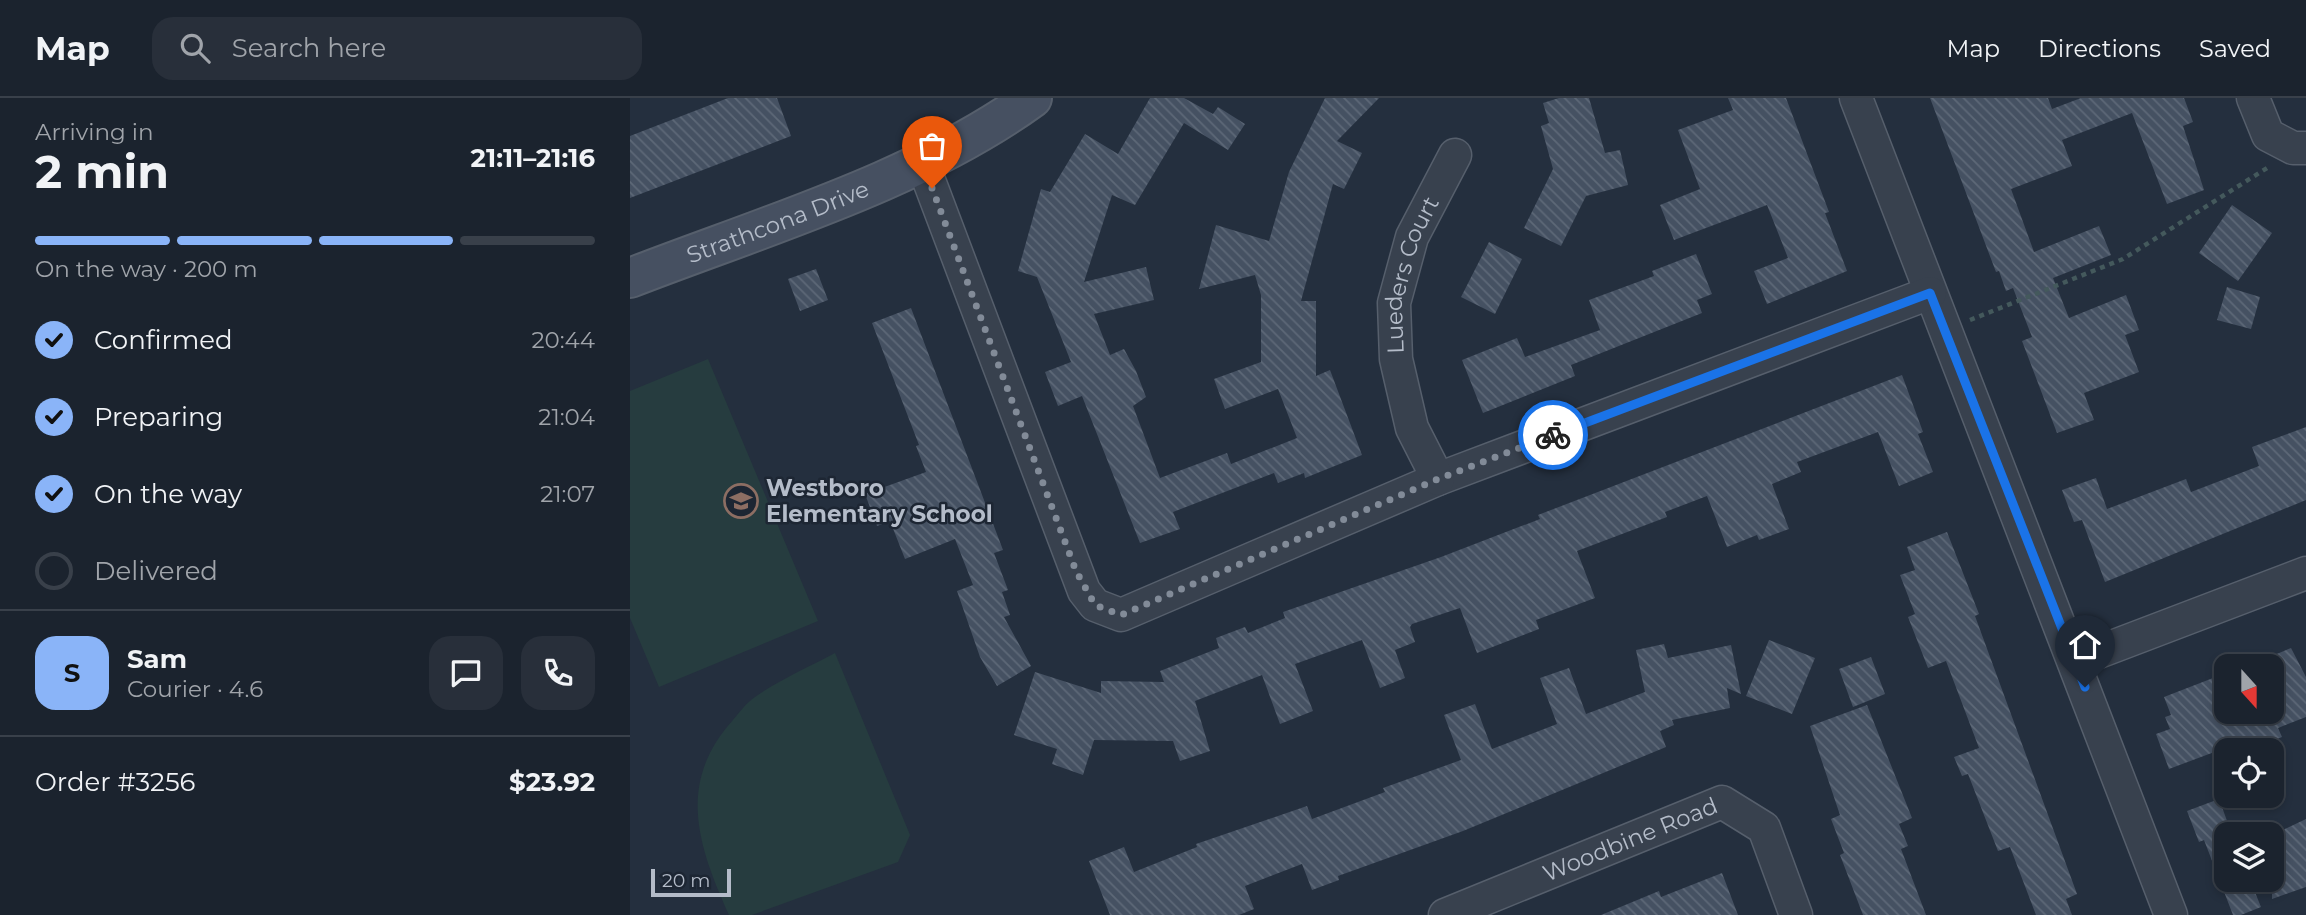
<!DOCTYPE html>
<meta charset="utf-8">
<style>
:root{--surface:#1b232e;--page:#282f3a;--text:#f1f3f6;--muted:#a0a4aa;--line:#39404a;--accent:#8ab4f8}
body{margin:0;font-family:Montserrat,sans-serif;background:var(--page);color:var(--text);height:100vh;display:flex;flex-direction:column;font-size:26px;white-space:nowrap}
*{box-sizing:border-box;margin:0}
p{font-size:23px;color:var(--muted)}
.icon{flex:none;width:38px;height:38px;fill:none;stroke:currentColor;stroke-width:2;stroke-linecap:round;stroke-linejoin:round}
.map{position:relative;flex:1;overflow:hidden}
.details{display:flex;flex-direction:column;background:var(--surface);width:630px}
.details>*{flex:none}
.needle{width:46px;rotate:159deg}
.buttons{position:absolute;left:1584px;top:556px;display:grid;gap:14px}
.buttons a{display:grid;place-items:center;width:70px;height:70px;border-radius:14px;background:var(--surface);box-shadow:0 4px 10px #0003,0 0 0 2px var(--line);font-size:35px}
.scale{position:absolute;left:21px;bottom:18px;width:80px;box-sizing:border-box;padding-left:7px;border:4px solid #b4bcc9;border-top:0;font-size:19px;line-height:24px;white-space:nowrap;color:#b4bcc9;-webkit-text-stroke:5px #1d2633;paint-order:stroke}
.pin{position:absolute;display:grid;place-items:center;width:60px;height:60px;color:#fff;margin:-72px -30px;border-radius:50% 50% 50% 0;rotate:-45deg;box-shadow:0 0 7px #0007}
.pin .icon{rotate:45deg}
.courier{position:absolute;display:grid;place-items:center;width:70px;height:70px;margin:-35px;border:5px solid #1a73e8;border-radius:50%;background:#fff;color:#222;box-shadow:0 2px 9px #0007}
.overview em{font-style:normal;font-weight:700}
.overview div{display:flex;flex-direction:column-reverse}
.overview{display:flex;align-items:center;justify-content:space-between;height:119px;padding:0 35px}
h1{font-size:46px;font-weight:700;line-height:52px}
.bar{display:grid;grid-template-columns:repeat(4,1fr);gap:10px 7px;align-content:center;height:84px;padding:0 35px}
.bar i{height:9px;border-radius:5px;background:var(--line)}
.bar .active{background:var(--accent)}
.bar p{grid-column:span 4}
.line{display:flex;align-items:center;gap:18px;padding:0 35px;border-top:2px solid var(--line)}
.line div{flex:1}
.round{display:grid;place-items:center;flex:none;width:74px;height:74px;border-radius:21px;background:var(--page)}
ol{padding:0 35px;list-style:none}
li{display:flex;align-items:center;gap:21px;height:77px}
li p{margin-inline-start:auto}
li .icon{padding:7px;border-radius:50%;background:var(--accent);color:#111;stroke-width:4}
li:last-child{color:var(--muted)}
li i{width:38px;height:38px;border:4px solid var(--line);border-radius:50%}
header{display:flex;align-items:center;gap:42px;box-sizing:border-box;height:98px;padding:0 35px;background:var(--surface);border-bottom:2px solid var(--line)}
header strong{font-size:33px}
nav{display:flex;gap:38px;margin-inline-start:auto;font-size:24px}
.search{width:490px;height:63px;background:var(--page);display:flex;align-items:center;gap:18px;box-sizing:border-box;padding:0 24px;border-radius:21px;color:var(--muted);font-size:26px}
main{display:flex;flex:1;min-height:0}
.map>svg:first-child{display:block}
</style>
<header>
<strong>Map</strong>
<div class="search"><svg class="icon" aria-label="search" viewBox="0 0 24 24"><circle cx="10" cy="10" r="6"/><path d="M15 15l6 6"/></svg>Search here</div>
<nav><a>Map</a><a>Directions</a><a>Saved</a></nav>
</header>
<main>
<section class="details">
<div class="overview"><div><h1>2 min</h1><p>Arriving in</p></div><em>21:11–21:16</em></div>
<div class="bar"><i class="active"></i><i class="active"></i><i class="active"></i><i></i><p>On the way · 200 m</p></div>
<ol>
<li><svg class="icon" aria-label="check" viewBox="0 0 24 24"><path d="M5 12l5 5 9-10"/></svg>Confirmed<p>20:44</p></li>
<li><svg class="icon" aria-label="check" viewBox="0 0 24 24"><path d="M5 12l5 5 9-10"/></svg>Preparing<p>21:04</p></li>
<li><svg class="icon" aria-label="check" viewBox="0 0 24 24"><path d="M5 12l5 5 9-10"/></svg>On the way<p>21:07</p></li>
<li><i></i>Delivered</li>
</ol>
<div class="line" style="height:126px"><b class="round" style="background:var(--accent);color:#111">S</b><div><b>Sam</b><p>Courier · 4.6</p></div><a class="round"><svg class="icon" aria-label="chat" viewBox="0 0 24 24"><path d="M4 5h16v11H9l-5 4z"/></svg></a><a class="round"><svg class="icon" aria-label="phone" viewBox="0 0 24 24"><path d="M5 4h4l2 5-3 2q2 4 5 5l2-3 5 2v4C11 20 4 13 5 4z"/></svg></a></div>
<div class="line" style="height:91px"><div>Order #3256</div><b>$23.92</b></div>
</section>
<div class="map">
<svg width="1676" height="817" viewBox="0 0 1676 817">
<defs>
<pattern id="building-back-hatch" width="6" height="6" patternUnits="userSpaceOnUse" patternTransform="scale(1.75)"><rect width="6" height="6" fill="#455162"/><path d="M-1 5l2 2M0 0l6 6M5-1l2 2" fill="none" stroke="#5d6877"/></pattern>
</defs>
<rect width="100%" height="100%" fill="#242f3e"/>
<!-- pitch -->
<path fill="#263c3f" d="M78,261l110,262 -159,66 -29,-69v-227z
M205,555l75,182 -12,27 -146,53h-23c-31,-69 -53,-132 4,-195 6,-7 13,-17 22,-23 24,-17 54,-30 80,-44z"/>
<!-- building -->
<path fill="url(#building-back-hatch)" d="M98,0h49l14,38 -161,62v-62z
M520,0h34l29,16 5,-7 27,17 -17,26 -44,-27 -49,82 -23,-10 -28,87 62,-15 8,33 -60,14 16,41 14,-6 12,22 10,26 -13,9 27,72 67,-25 4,11 66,-26 -19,-49 -53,20 -11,-30 47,-17v-67l-6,-20 -56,14 17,-64 53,16 20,-69 36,-74h54l-42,43 25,12 -18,36 -11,-5 -32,117h15v75l14,-6 32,85 -57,23 -1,-5 -26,10 -4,-10 -101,39 7,17 -40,14 -58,-147 -24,10 -13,-34 26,-10 -34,-85 -19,-6 23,-82 9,3 35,-58 33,20z
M929,0h30l16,55 15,-3 8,35 -42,11 -25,50 -37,-18 29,-59 -12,-43 8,-3 -6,-20z
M1098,0h58l43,114 -4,1 22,58 -80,33 -13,-33 34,-13 -21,-53 -93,35 -14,-35 40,-16 -22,-59 55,-20z
M1300,0h118l4,11 29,-11h103l9,24 -10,4 21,64 -37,14 -35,-91 -70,27 10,26 -61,23 23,63 65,-26 12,29 -58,23 16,40 57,-23 13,35 -14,5 14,37 -55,21 10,27 -37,13 -35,-92 10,-4 -19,-49 -7,3 -7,-20 -3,1z
M1602,107l40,28 -34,48 -39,-28z
M859,144l33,17 -27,55 -34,-17z
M1066,156l16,40 -15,6 5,13 -131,52 4,11 -92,37 -21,-53 55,-22 8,19 75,-27 -11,-30 65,-24 -2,-5z
M186,171l12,31 -28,11 -12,-32z
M1597,189l33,10 -9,32 -34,-9z
M281,210l92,242 -9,3 14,37 -6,2 8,23 -6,2 27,49 -34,20 -17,-29 -23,-66 16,-6 -18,-46 -50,20 -15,-38 -13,5 -12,-32 61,-22 -10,-26 3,-1 -47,-122z
M1272,277l21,57 -5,2 15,38 -34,14 -21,-54 -81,30 4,10 -29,12 17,45 -30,11 -2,-5 -30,12 -20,-51 -42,16 2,5 -90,34 18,47 -59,22 3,9 -62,24 -17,-45 -48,16 -2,3 5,15 -20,8 10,28 -25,10 -18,-48 -67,24 18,47 -33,13 -18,-49 -67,26 15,50 -30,10 -7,-20 -79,-1 -11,35 -31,-11 5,-15 -43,-14 21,-63 66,21v-12l63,1 -4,-11 59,-23 -3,-10 29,-11 3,6 37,-15 -2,-6 158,-55 99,-38 -2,-4z
M1676,329v73l-201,82 -23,-62 -8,2 -12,-32 34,-12 11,31 79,-30 5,13 68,-26 -7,-19z
M1317,434l32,82 -4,2 102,278 -11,5 6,16h-36l-26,-68 -12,4 -30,-77 -6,2 -8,-19 25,-9 -33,-87 -18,7 -20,-51 7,-3 -15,-39 15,-5 -8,-23z
M1139,542l46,18 -23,56 -46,-18z
M1034,546l4,14 63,-13 10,49 -14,-6 3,20 -58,12 2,5 -14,6 6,16 -203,84 -125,45 1,4 -27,10 -10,-26 -57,22 9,23 -15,6h-129l-21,-54 35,-14 10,25 63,-25 -1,-3 111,-38 5,13 73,-27 -2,-4 78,-28 -17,-45 31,-11 17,45 65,-25 -17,-46 29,-10 17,46 59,-22 -9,-42z
M1661,550l15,29v40l-28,11 4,9 -35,14h-30l-48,18 -13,-35 14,-5 -5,-12 6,-2 -7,-18 62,-24v39h46v-56z
M1241,559l14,37 -32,13 -14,-38z
M1237,607l45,113 -13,6 9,22 -7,3 25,66h-63l-23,-60 4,-2 -13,-34 9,-4 -30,-89z
M1589,701l11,30 -4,2v49h24l11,27 -20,8h-8l-29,-75 -5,2 -12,-31z
M1676,721v68l-34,12v-64z
M1092,775l16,42h-137l58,-24 2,6z"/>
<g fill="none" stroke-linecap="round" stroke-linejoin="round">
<!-- street casing -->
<g stroke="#565f6c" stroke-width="35">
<g id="street">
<path d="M1226,0l315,817"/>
<path d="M1623,0l15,37 25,13h13"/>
<path d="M292,64l162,429 11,14 26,10 317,-136 492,-186"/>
<path id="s1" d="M808,381l-26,-51 -16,-69 -2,-56 18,-66 43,-82"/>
<path d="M1445,563l231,-88"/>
<path id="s2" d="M815,817l277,-113 42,26 32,87"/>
</g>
</g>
<!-- secondary casing -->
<g stroke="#565f6c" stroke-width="42">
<g id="secondary">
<path id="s3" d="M0,180c131,-51 288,-97 402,-180"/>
</g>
</g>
<!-- path -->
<path stroke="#44595c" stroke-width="4.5" stroke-dasharray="5 5" stroke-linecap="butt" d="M1340,222l153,-61 144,-91"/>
<!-- street -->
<use href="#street" stroke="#38414e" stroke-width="32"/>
<!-- secondary -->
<use href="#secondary" stroke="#465061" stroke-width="38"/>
</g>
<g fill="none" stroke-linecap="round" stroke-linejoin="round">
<!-- done -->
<path stroke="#828b98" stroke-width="7" stroke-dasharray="0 12.6" d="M302,90l144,383 19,34 26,10 317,-136 115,-44"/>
<!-- route -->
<path stroke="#1a73e8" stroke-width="9" d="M923,337l377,-142 155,394"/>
</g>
<!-- icons -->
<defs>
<g id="school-ring" transform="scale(1.75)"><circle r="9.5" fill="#1d2633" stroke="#8d6e63" stroke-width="1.5"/><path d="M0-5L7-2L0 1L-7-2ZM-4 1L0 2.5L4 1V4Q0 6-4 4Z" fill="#8d6e63"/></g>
</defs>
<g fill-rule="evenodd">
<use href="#school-ring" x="111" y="403"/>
</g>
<g text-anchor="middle" stroke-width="5" stroke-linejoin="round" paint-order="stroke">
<!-- street labels -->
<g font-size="23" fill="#b4bcc9" stroke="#1d2633">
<text dy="8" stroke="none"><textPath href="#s3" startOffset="158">Strathcona Drive</textPath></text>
<text dy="8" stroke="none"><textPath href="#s1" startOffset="215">Lueders Court</textPath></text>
<text dy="8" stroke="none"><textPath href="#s2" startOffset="200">Woodbine Road</textPath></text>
</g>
<!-- poi labels -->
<g font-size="23" font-weight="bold" fill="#b4bcc9" stroke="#1d2633" text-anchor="start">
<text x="136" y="398">Westboro<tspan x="136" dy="26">Elementary School</tspan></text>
</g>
</g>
</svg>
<div class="buttons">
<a><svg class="needle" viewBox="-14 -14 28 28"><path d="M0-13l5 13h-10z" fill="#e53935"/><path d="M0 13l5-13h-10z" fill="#a0a4aa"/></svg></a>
<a><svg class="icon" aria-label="locate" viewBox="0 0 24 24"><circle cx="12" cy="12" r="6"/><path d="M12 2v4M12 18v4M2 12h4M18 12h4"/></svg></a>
<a><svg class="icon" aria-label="layers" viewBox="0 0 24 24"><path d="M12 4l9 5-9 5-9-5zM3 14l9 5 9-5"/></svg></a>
</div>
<div class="scale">20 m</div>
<div class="pin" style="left:302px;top:90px;background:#ea580c"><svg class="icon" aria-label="bag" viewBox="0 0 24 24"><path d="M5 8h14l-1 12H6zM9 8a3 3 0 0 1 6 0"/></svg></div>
<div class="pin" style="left:1455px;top:589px;background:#1f2937"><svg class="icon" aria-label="home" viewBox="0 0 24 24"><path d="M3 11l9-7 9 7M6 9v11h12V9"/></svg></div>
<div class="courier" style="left:923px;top:337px"><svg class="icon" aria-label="bike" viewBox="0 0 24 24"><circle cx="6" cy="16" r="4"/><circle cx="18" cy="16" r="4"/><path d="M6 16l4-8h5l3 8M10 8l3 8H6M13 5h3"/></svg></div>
</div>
</main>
